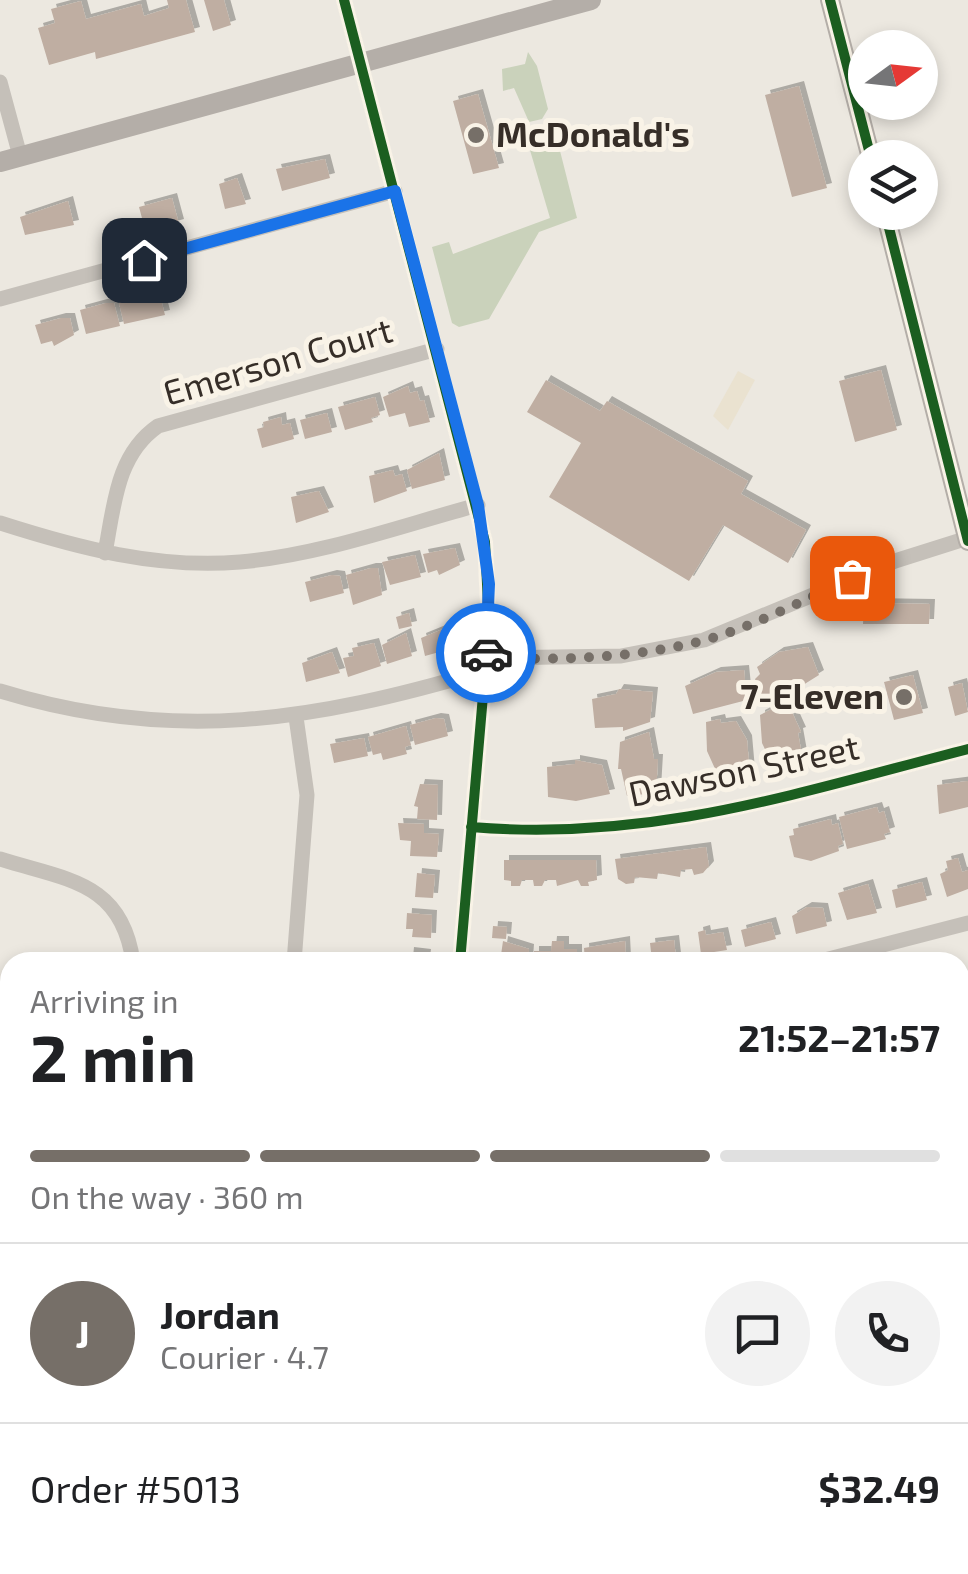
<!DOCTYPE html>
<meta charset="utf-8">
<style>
:root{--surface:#fff;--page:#f2f2f2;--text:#202124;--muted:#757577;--line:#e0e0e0;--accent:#766f68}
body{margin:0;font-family:"Exo 2",sans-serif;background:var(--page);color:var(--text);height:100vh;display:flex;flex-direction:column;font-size:38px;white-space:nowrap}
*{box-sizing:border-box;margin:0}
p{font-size:32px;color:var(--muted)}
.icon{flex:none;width:55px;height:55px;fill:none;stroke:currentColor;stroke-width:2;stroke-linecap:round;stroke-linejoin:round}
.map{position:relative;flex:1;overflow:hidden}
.side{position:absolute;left:0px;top:952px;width:970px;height:622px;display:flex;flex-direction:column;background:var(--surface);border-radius:30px 30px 0 0;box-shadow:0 5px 15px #0003}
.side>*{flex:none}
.needle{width:65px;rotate:75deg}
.fabs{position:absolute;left:848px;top:30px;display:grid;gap:20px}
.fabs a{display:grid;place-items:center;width:90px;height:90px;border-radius:50%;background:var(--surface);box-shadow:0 5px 15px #0003;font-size:50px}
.pin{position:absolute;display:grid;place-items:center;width:85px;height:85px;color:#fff;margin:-42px;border-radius:20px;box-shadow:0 5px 15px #0006}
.courier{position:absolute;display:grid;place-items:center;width:100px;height:100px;margin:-50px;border:8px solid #1a73e8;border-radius:50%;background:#fff;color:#222;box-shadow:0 2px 12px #0007}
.headline em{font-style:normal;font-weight:700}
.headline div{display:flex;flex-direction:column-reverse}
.headline{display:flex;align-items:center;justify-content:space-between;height:170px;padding:0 30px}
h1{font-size:65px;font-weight:700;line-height:75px}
.bar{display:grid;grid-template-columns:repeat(4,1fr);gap:15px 10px;align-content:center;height:120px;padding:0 30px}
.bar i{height:12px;border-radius:8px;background:var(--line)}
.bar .current{background:var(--accent)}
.bar p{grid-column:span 4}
.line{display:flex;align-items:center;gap:25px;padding:0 30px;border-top:2px solid var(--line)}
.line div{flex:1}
.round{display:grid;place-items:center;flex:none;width:105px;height:105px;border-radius:52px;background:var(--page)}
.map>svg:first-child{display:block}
</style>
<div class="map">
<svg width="968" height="1574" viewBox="0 0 968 1574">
<defs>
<filter id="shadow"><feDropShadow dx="5" dy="-5" stdDeviation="0" flood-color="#0004"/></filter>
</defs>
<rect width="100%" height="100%" fill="#ece8e0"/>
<!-- green -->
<path fill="#cad2bb" d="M528,52l9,14 11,43 -6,10 -13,3 -15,-34 -11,3 -1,-22 23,-5z
M545,133l12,6 20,79 -38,14 -50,87 -30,8 -7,-4 -20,-76 17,-5 4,12 97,-36 -23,-78z"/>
<!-- plaza -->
<path fill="#eae2d0" d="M738,371l17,9 -27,50 -15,-14z"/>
<!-- building -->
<path fill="#bfaea2" filter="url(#shadow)" d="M167,0h19l9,32 -99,27 -1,-7 -46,13 -11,-37 17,-5 -4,-14 30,-8 5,18 55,-15 3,12 25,-8z
M204,0h20l7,25 -18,6z
M799,86l28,102 -35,9 -27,-102z
M478,94l21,74 -26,6 -20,-73z
M325,159l5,19 -48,13 -6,-22z
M237,178l9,26 -21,5 -6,-25z
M172,198l7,26 -33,9 -7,-26z
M68,201l6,24 -49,10 -5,-18z
M158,288l7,27 -41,9 -5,-21z
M106,303h8l6,23 -34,8 -6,-24z
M61,318h9l4,17 -20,11 -2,-5 -11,3 -6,-19z
M881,370l16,60 -42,12 -16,-61z
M546,380l54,31 7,-10 141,80 -7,13 65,36 -18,33 -65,-38 -34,56 -140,-84 32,-54 -54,-31z
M408,386l2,7 7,-2 3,10 4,-1 6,22 -21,5 -4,-14 -16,4 -6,-20z
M375,397l5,18 -9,3 2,4 -28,8 -7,-23z
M327,413l5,19 -27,7 -5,-19z
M281,417l1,8 8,-2 4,16 -32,9 -5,-19 7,-2 -1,-5z
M439,453l6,27 -33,9 -5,-19z
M393,470l2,6 7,-2 5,17 -33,12 -5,-27z
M319,491l10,21 -33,11 -5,-26z
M455,548l5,17 -21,10 -2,-5 -9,3 -5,-19z
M415,555l6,22 -31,8 -8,-23z
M371,568h7l4,27 -29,10 -7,-30z
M332,575l8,1 4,17 -34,9 -5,-20z
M864,603l66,1 -1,20h-66z
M409,613l3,13 -13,3 -3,-12z
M453,625l4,22 -32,9 -4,-18z
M406,633l6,23 -25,8 -5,-19z
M374,643l7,23 -33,11 -5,-19 11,-2 -2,-8z
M808,647l11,28 -24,15 -33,8 -7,-19 5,-5 -3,-7 22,-15z
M332,652l8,21 -34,9 -4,-19z
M744,670l3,30 -54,14 -8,-28 31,-14z
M913,675l10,38 -29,7 -10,-38z
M962,683l6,29 -13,4 -7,-29z
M619,689l34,3 -3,30 -27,9v-4l-28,1 -3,-29 24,-5z
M787,701l14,31 -3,1 5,28 -29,7 -12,-25 -2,-28z
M436,718l8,1 4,17 -33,9 -5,-20z
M720,719l1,4 15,-2 11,19 3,34 -29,8 -14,-31 -1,-29z
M406,726l5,19 -6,2 2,7 -24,6 -2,-7 -8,2 -5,-18z
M649,732l5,27h4l-2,34 -29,3 -6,-27h-3l2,-27z
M364,738l4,18 -34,7 -4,-19z
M575,760l27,5 8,29 -34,7 -28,-4 -1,-30 28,-3z
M968,781v26l-29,7 -2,-29z
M420,784l18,1 -1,35 -20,-1 1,-12 -4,-1z
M877,807l2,6 5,-2 6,21 -6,2 2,5 -39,10 -8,-32z
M831,819l1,6 6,-2 5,21 -5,2 1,5 -28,10 -17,-4 -5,-21 5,-1 -1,-6z
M398,823l26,1v9l15,1 -2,23 -27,-1 1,-15 -11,-1z
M706,847l3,19 -6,7 -9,2 -2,-6 -11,1 -1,7 -22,-4 -1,6 -22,-2 -1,6 -8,1 -8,-5 -3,-20z
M958,858l4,14 6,-2v19l-21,8 -7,-23 8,-4 -2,-9z
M504,860h92l1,20 -9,2 1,4h-8l-3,-6 -21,6 -1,-6h-11l-3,6h-8l-1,-6h-11l-2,6h-9v-5l-7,-1z
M417,873l18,2 -2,23 -18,-1z
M922,882l5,18 -31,8 -4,-18z
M868,884l9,29 -30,7 -9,-27z
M807,907l16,1 4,18 -31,8 -4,-18z
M407,913l25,2 -1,23 -19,-1 1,-8h-7z
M771,922l5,17 -31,8 -4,-17z
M493,926l14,1 -1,12 -14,-1z
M705,930l1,5 17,-3 4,18 -26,4 -3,-22z
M674,940l2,18 -24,3 -2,-18z
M503,941l26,8 -1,13h-28z
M552,941h12v8h13v13h-43v-11h17z
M625,941l1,21h-41l-1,-14z
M409,952l17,2 -1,8h-17z
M961,1037l2,7 5,-1v22l-8,2z
M968,1127v23l-8,2v-23z
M685,1565v9h-20l-1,-7z"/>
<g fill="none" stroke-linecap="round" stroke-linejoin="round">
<!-- minor -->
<path stroke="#c5c0b9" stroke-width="15" d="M344,0l141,542 4,84 -29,336
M0,82l20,74
M0,299l395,-108
M0,523c78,25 157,46 240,39 81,-7 160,-36 238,-57
M105,553c9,-46 11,-98 53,-127l279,-77
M486,658l135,-2 83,-16 191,-79 73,-23
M0,691c172,53 314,30 483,-20
M471,827c181,15 325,-34 497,-78
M0,859c66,21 122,22 133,103
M294,962l13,-167 -11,-78
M817,962l151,-39
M960,1098l8,-2
M960,1271l8,-3
M0,1346l10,-1
M960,1444l8,-2
M0,1510l10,-1
M440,1565l2,9
M623,1565l2,9"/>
<!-- major -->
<path stroke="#b4aea8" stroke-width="20" d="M830,0l41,158
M0,162l591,-162
M885,212l83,329"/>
<!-- cycleway casing -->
<g stroke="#f9f3e7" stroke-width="16">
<path id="cycleway" d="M344,0l141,542 4,84 -29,336
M830,0l41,158
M885,212l83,329
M471,827c181,15 325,-34 497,-78"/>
</g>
<!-- cycleway -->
<use href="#cycleway" stroke="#1b5e20" stroke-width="10"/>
</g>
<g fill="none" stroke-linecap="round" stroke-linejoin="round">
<!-- done -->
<path stroke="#766f68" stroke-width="10" stroke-dasharray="0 18" d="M486,653v5c73,2 144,1 216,-17 52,-14 101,-41 150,-63"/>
<!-- route -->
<path stroke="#1a73e8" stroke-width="12" d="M144,260l251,-69 83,314 11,79 -3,69"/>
</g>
<!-- markers -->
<g fill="#766f68" stroke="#f9f3e7" stroke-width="4">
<circle cx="476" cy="135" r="10"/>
<circle cx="904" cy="697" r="10"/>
</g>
<g text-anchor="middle" stroke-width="10" stroke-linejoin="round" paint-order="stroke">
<!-- poi labels -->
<g font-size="35" font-weight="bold" fill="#362e28" stroke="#f9f3e7" text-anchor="start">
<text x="496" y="147">McDonald's</text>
<text x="884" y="709" text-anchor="end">7-Eleven</text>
</g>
<!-- street labels -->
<g font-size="35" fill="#362e28" stroke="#f9f3e7">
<text transform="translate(278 362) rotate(-16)" y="12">Emerson Court</text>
<text transform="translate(744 771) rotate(-12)" y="12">Dawson Street</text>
</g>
</g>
</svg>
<div class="fabs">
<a><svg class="needle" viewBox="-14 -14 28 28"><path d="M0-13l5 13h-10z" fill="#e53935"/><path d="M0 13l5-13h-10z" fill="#757577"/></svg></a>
<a><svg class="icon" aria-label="layers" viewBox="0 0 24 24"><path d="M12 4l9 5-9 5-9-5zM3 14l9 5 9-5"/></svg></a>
</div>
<div class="pin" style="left:852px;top:578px;background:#ea580c"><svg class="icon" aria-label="bag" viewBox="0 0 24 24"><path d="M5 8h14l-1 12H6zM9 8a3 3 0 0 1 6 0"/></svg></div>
<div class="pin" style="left:144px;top:260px;background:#1f2937"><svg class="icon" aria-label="home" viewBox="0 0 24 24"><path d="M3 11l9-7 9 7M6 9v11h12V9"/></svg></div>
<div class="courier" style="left:486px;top:653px"><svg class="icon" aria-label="car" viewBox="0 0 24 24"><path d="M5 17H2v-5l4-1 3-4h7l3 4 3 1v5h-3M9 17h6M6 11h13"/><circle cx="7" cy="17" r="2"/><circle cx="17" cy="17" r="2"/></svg></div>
<section class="side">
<div class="headline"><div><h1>2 min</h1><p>Arriving in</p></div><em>21:52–21:57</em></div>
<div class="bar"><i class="current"></i><i class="current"></i><i class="current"></i><i></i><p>On the way · 360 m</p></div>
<div class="line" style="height:180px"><b class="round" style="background:var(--accent);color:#fff">J</b><div><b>Jordan</b><p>Courier · 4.7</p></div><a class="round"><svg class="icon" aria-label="chat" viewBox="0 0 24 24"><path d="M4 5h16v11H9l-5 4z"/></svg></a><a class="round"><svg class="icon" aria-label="phone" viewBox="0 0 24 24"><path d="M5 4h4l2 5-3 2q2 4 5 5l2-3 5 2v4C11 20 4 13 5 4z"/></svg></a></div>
<div class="line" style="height:130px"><div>Order #5013</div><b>$32.49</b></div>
</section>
</div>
